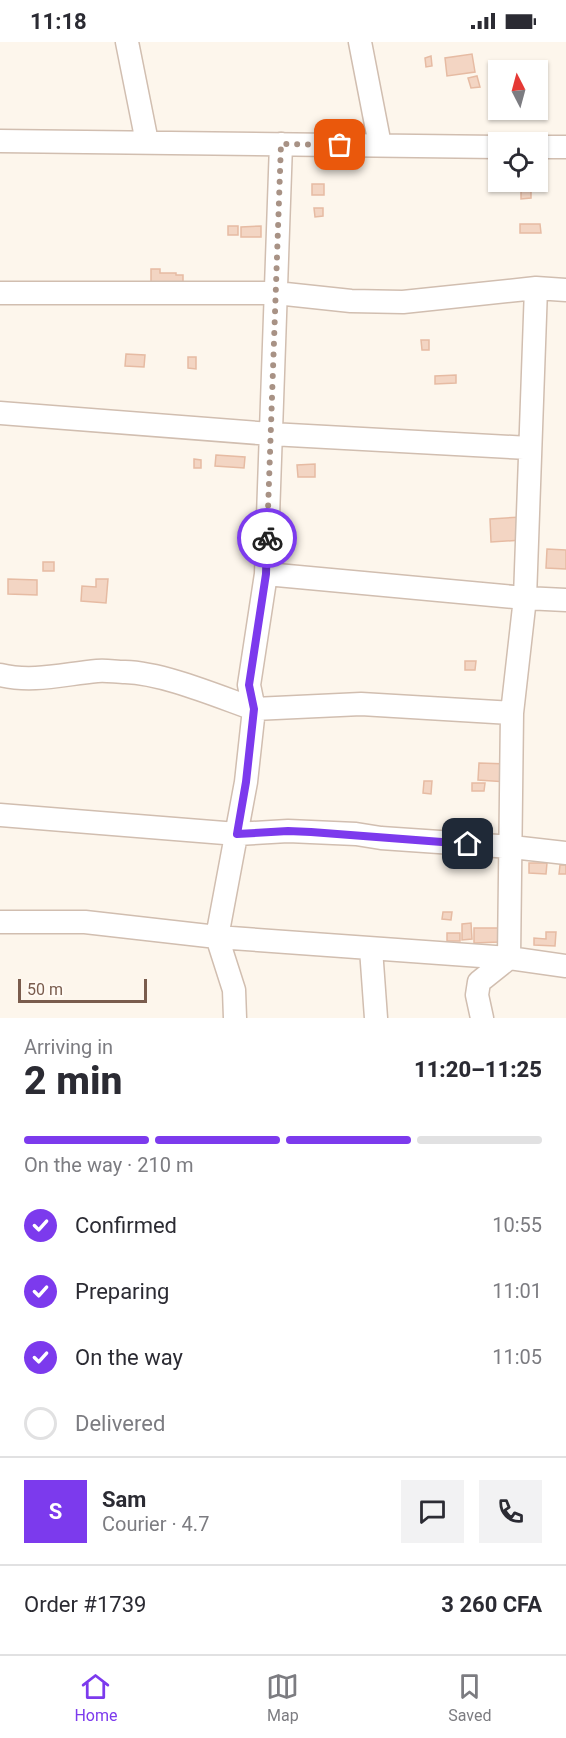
<!DOCTYPE html>
<meta charset="utf-8">
<style>
:root{--surface:#fff;--page:#f2f2f3;--text:#2b2b33;--muted:#7c7c81;--line:#e1e1e2;--accent:#7c3aed}
body{margin:0;font-family:Roboto,sans-serif;background:var(--page);color:var(--text);height:100vh;display:flex;flex-direction:column;font-size:22px;white-space:nowrap}
*{box-sizing:border-box;margin:0}
p{font-size:20px;color:var(--muted)}
.icon{flex:none;width:33px;height:33px;fill:none;stroke:currentColor;stroke-width:2;stroke-linecap:round;stroke-linejoin:round}
.map{position:relative;height:976px;overflow:hidden}
.details{display:flex;flex-direction:column;background:var(--surface);flex:1}
.details>*{flex:none}
.needle{width:39px;rotate:354deg}
.fabs{position:absolute;left:488px;top:18px;display:grid;gap:12px}
.fabs a{display:grid;place-items:center;width:60px;height:60px;border-radius:0px;background:var(--surface);box-shadow:0 2px 4px #0004;font-size:30px}
.scale{position:absolute;left:18px;bottom:15px;width:129px;box-sizing:border-box;padding-left:6px;border:3px solid #7a5c4d;border-top:0;font-size:16px;line-height:21px;white-space:nowrap;color:#7a5c4d;-webkit-text-stroke:4px #fffaf3;paint-order:stroke}
.pin{position:absolute;display:grid;place-items:center;width:51px;height:51px;color:#fff;margin:-26px;border-radius:12px;box-shadow:0 3px 9px #0006}
.courier{position:absolute;display:grid;place-items:center;width:60px;height:60px;margin:-30px;border:4px solid #7c3aed;border-radius:50%;background:#fff;color:#222;box-shadow:0 2px 8px #0007}
.overview em{font-style:normal;font-weight:800}
.overview div{display:flex;flex-direction:column-reverse}
.overview{display:flex;align-items:center;justify-content:space-between;height:102px;padding:0 24px}
h1{font-size:39px;font-weight:800;line-height:45px}
.bar{display:grid;grid-template-columns:repeat(4,1fr);gap:9px 6px;align-content:center;height:72px;padding:0 24px}
.bar i{height:8px;border-radius:4px;background:var(--line)}
.bar .selected{background:var(--accent)}
.bar p{grid-column:span 4}
.line{display:flex;align-items:center;gap:15px;padding:0 24px;border-top:2px solid var(--line)}
.line div{flex:1}
.round{display:grid;place-items:center;flex:none;width:63px;height:63px;border-radius:0px;background:var(--page)}
ol{padding:0 24px;list-style:none}
li{display:flex;align-items:center;gap:18px;height:66px}
li p{margin-inline-start:auto}
li .icon{padding:6px;border-radius:50%;background:var(--accent);color:#fff;stroke-width:4}
li:last-child{color:var(--muted)}
li i{width:33px;height:33px;border:3px solid var(--line);border-radius:50%}
.status{display:flex;justify-content:space-between;align-items:center;height:42px;padding:0 30px;background:var(--surface);direction:ltr}
.status svg{height:16px;fill:currentColor}
.tab-bar{display:flex;justify-content:space-around;align-items:center;height:84px;border-top:2px solid var(--line);background:var(--surface);font-size:16px;color:var(--muted)}
.tab-bar a{display:grid;justify-items:center;gap:3px}
.tab-bar .selected{color:var(--accent)}
.map>svg:first-child{display:block}
</style>
<div class="status"><b>11:18</b><svg viewBox="0 0 49 12"><path d="M0 12V9h3v3zM5 12V6h3v6zM10 12V3h3v9zM15 12V0h3v12zM26 1h20v11H26zM47 4h2v5h-2z"/></svg></div>
<div class="map">
<svg width="566" height="976" viewBox="0 0 566 976">
<rect width="100%" height="100%" fill="#fdf6ec"/>
<!-- building -->
<path fill="#f3d5c3" stroke="#e6bba3" stroke-width="1.5" d="M472,12l3,18 -28,4 -2,-18z
M431,14l1,10 -6,1 -1,-9z
M477,34l3,11 -9,1 -3,-10z
M312,142h12v11h-12z
M531,145v11l-10,1v-11z
M314,166h9v8l-8,1z
M520,182h20l1,9h-21z
M228,184h10v9h-10z
M261,184v11h-20v-10z
M151,227h9v4h16v2h7v10l-32,1z
M421,298h8v10h-7z
M126,312l19,1 -1,12 -19,-1z
M188,315h8v12l-8,-1z
M456,333v8l-21,1v-8z
M216,413l29,2 -1,11 -29,-2z
M194,417l7,1v8h-7z
M315,422v13h-17l-1,-12z
M521,475l1,23 -31,2 -1,-23z
M547,507l19,1v19l-20,-1z
M43,520h11v9h-11z
M8,537l29,1v15l-29,-1z
M96,537h12l-2,24 -25,-2 1,-15 14,1z
M465,619h11l-1,9h-10z
M479,721l29,1 -1,18 -29,-2z
M424,739h8l-1,13 -8,-1z
M472,741h13l-1,8h-12z
M529,821h18l-1,11 -17,-1z
M560,823h6v9h-7z
M443,870h9l-1,8 -9,-1z
M471,881l1,16 -10,1v-16z
M474,886h25v14l-25,1z
M546,890h10l-1,14 -21,-1v-7l12,1z
M447,891h13v8h-13z"/>
<g fill="none" stroke-linecap="round" stroke-linejoin="round">
<!-- minor casing -->
<g stroke="#d1beb0" stroke-width="25">
<path id="minor" d="M127,0l20,100
M360,0l20,103
M0,99l498,6
M537,105h29
M0,251h276l75,8 52,1 133,-14 30,2
M0,371l271,21 258,14
M266,532l259,24 41,2
M0,633c33,8 64,-1 97,-4 9,-1 19,1 28,1 38,1 92,24 129,37l-5,-24 17,-111 15,-430
M0,773l237,19 51,-3 68,3 25,4 131,9 54,6
M0,880h85l132,15 292,21 57,8
M371,907l5,69
M235,976l-1,-28 -17,-53 29,-155 8,-73 107,-5 151,9
M482,976l-5,-23 2,-13 30,-24 3,-245 13,-115 11,-310"/>
</g>
<!-- minor -->
<use href="#minor" stroke="#fff" stroke-width="22"/>
</g>
<g fill="none" stroke-linecap="round" stroke-linejoin="round">
<!-- done -->
<path stroke="#a89285" stroke-width="6" stroke-dasharray="0 10.8" d="M267,496l14,-394 59,1"/>
<!-- route -->
<path stroke="#7c3aed" stroke-width="8" d="M267,496l-1,36 -17,111 5,24 -8,73 -9,52 51,-3 23,1 157,12"/>
</g>
</svg>
<div class="fabs">
<a><svg class="needle" viewBox="-14 -14 28 28"><path d="M0-13l5 13h-10z" fill="#e53935"/><path d="M0 13l5-13h-10z" fill="#7c7c81"/></svg></a>
<a><svg class="icon" aria-label="locate" viewBox="0 0 24 24"><circle cx="12" cy="12" r="6"/><path d="M12 2v4M12 18v4M2 12h4M18 12h4"/></svg></a>
</div>
<div class="scale">50 m</div>
<div class="pin" style="left:340px;top:103px;background:#ea580c"><svg class="icon" aria-label="bag" viewBox="0 0 24 24"><path d="M5 8h14l-1 12H6zM9 8a3 3 0 0 1 6 0"/></svg></div>
<div class="pin" style="left:468px;top:802px;background:#1f2937"><svg class="icon" aria-label="home" viewBox="0 0 24 24"><path d="M3 11l9-7 9 7M6 9v11h12V9"/></svg></div>
<div class="courier" style="left:267px;top:496px"><svg class="icon" aria-label="bike" viewBox="0 0 24 24"><circle cx="6" cy="16" r="4"/><circle cx="18" cy="16" r="4"/><path d="M6 16l4-8h5l3 8M10 8l3 8H6M13 5h3"/></svg></div>
</div>
<section class="details">
<div class="overview"><div><h1>2 min</h1><p>Arriving in</p></div><em>11:20–11:25</em></div>
<div class="bar"><i class="selected"></i><i class="selected"></i><i class="selected"></i><i></i><p>On the way · 210 m</p></div>
<ol>
<li><svg class="icon" aria-label="check" viewBox="0 0 24 24"><path d="M5 12l5 5 9-10"/></svg>Confirmed<p>10:55</p></li>
<li><svg class="icon" aria-label="check" viewBox="0 0 24 24"><path d="M5 12l5 5 9-10"/></svg>Preparing<p>11:01</p></li>
<li><svg class="icon" aria-label="check" viewBox="0 0 24 24"><path d="M5 12l5 5 9-10"/></svg>On the way<p>11:05</p></li>
<li><i></i>Delivered</li>
</ol>
<div class="line" style="height:108px"><b class="round" style="background:var(--accent);color:#fff">S</b><div><b>Sam</b><p>Courier · 4.7</p></div><a class="round"><svg class="icon" aria-label="chat" viewBox="0 0 24 24"><path d="M4 5h16v11H9l-5 4z"/></svg></a><a class="round"><svg class="icon" aria-label="phone" viewBox="0 0 24 24"><path d="M5 4h4l2 5-3 2q2 4 5 5l2-3 5 2v4C11 20 4 13 5 4z"/></svg></a></div>
<div class="line" style="height:78px"><div>Order #1739</div><b>3 260 CFA</b></div>
</section>
<nav class="tab-bar">
<a class="selected"><svg class="icon" aria-label="home" viewBox="0 0 24 24"><path d="M3 11l9-7 9 7M6 9v11h12V9"/></svg>Home</a>
<a><svg class="icon" aria-label="map" viewBox="0 0 24 24"><path d="M3 6l6-2 6 2 6-2v14l-6 2-6-2-6 2zM9 4v14M15 6v14"/></svg>Map</a>
<a><svg class="icon" aria-label="saved" viewBox="0 0 24 24"><path d="M7 4h10v16l-5-4-5 4z"/></svg>Saved</a>
</nav>
